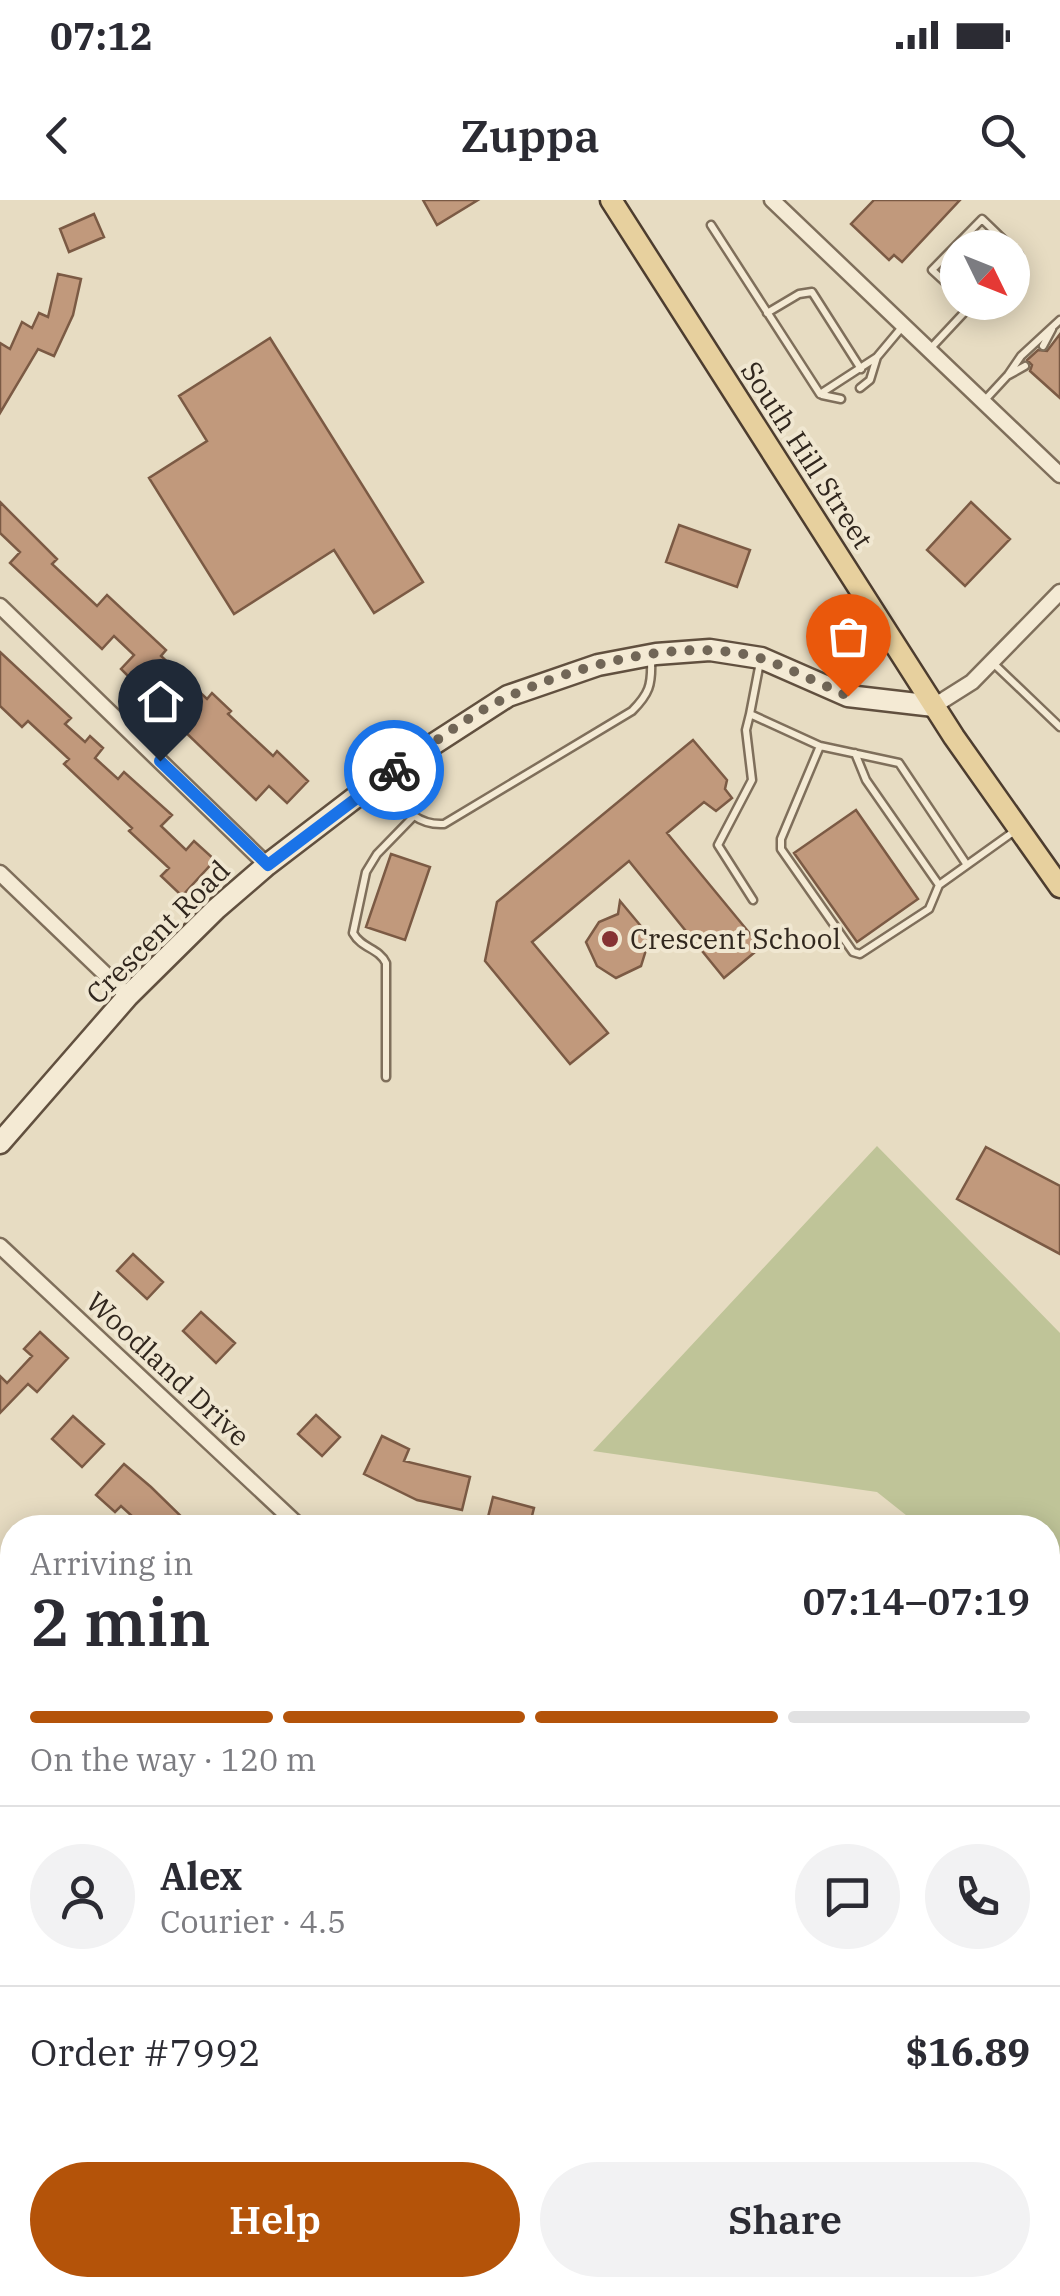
<!DOCTYPE html>
<meta charset="utf-8">
<style>
:root{--surface:#fff;--page:#f2f2f3;--text:#2b2b33;--muted:#7c7c81;--line:#e1e1e2;--accent:#b45309}
body{margin:0;font-family:"IBM Plex Serif",serif;background:var(--page);color:var(--text);height:100vh;display:flex;flex-direction:column;font-size:38px;white-space:nowrap}
*{box-sizing:border-box;margin:0}
p{font-size:32px;color:var(--muted)}
.icon{flex:none;width:55px;height:55px;fill:none;stroke:currentColor;stroke-width:2;stroke-linecap:round;stroke-linejoin:round}
.map{position:relative;flex:1;overflow:hidden}
.panel{position:absolute;left:0px;top:1315px;width:1060px;height:782px;display:flex;flex-direction:column;background:var(--surface);border-radius:40px 40px 0 0;box-shadow:0 5px 25px #0003}
.panel>*{flex:none}
.needle{width:65px;rotate:133deg}
.controls{position:absolute;left:940px;top:30px;display:grid;gap:20px}
.controls a{display:grid;place-items:center;width:90px;height:90px;border-radius:50%;background:var(--surface);box-shadow:0 5px 25px #0003;font-size:50px}
.pin{position:absolute;display:grid;place-items:center;width:85px;height:85px;color:#fff;margin:-102px -42px;border-radius:50% 50% 50% 0;rotate:-45deg;box-shadow:0 0 10px #0007}
.pin .icon{rotate:45deg}
.courier{position:absolute;display:grid;place-items:center;width:100px;height:100px;margin:-50px;border:8px solid #1a73e8;border-radius:50%;background:#fff;color:#222;box-shadow:0 2px 12px #0007}
.summary em{font-style:normal;font-weight:600}
.summary div{display:flex;flex-direction:column-reverse}
.summary{display:flex;align-items:center;justify-content:space-between;height:170px;padding:0 30px}
h1{font-size:65px;font-weight:600;line-height:75px}
.bar{display:grid;grid-template-columns:repeat(4,1fr);gap:15px 10px;align-content:center;height:120px;padding:0 30px}
.bar i{height:12px;border-radius:8px;background:var(--line)}
.bar .on{background:var(--accent)}
.bar p{grid-column:span 4}
.line{display:flex;align-items:center;gap:25px;padding:0 30px;border-top:2px solid var(--line)}
.line div{flex:1}
.round{display:grid;place-items:center;flex:none;width:105px;height:105px;border-radius:52px;background:var(--page)}
.action{display:flex;gap:20px;margin-top:auto;padding:20px 30px}
.action a{flex:1;height:115px;border-radius:60px;background:var(--accent);color:#fff;font-size:40px;font-weight:600;line-height:115px;text-align:center}
.action a+a{background:var(--page);color:var(--text)}
.status{display:flex;justify-content:space-between;align-items:center;height:70px;padding:0 50px;background:var(--surface);direction:ltr}
.status svg{height:28px;fill:currentColor}
header{display:flex;justify-content:space-between;align-items:center;height:130px;padding:0 30px;background:var(--surface);font-size:45px;font-weight:600}
.map>svg:first-child{display:block}
</style>
<div class="status"><b>07:12</b><svg viewBox="0 0 49 12"><path d="M0 12V9h3v3zM5 12V6h3v6zM10 12V3h3v9zM15 12V0h3v12zM26 1h20v11H26zM47 4h2v5h-2z"/></svg></div>
<header><svg class="icon" aria-label="back" viewBox="0 0 24 24"><path d="M15 5l-7 7 7 7"/></svg>Zuppa<svg class="icon" aria-label="search" viewBox="0 0 24 24"><circle cx="10" cy="10" r="6"/><path d="M15 15l6 6"/></svg></header>
<div class="map">
<svg width="1060" height="2096" viewBox="0 0 1060 2096">
<rect width="100%" height="100%" fill="#e7dcc2"/>
<!-- green -->
<path fill="#bfc498" d="M877,946l183,187v394l-12,17v-216l-127,-1 -44,-35 -284,-41z"/>
<!-- building -->
<path fill="#c1997c" stroke="#7b5a44" stroke-width="2.5" d="M423,0h55l-41,25z
M874,0h86l-58,62 -8,-7 -5,5 -38,-36z
M94,14l10,23 -35,15 -9,-23z
M58,74l23,5 -8,36 -19,41 -16,-7 -38,64v-70l10,6 12,-27 10,6 7,-15 9,4z
M1060,134v64l-30,-27 2,-6 -5,-5 11,-10 9,1z
M270,138l153,244 -49,31 -40,-63 -100,64 -85,-136 58,-37 -28,-45z
M0,302l57,57 -5,5 45,42 10,-11 59,55 -5,6 46,43 5,-6 19,18 -3,3 45,42 4,-5 31,30 -21,22 -18,-17 -13,14 -102,-98 9,-9 -20,-19 -9,8 -13,-13 13,-14 -20,-19 -12,13 -92,-86 10,-11 -20,-19z
M971,302l39,37 -45,47 -38,-36z
M679,325l71,25 -13,37 -71,-25z
M0,452l71,66 -6,6 20,18 5,-6 13,12 -8,10 23,21 6,-7 48,43 -11,11 25,24 8,-9 21,19 -33,36 -21,-20 8,-8 -40,-37 3,-3 -68,-64 5,-5 -41,-38 -6,6 -22,-21z
M693,540l34,40 -2,9 7,9 -16,13 -12,-9 -37,31 94,114 -37,31 -95,-117 -97,81 76,91 -38,31 -85,-103 12,-59z
M856,610l62,89 -61,43 -63,-89z
M391,654l39,13 -25,73 -39,-13z
M620,701l30,36 -9,29 -25,12 -19,-12 -11,-24 13,-20 19,-8z
M986,947l74,39v68l-103,-55z
M133,1054l30,28 -16,17 -30,-28z
M201,1112l34,31 -19,20 -33,-32z
M40,1132l28,26 -31,34 -9,-8 -28,29v-37l7,7 25,-27 -8,-7z
M316,1215l24,22 -18,19 -24,-22z
M73,1216l31,28 -22,23 -30,-28z
M382,1236l27,13 -5,12 66,16 -8,33 -45,-10 -53,-26z
M124,1264l27,23 42,41h-48l-24,-22 -6,6 -19,-17z
M493,1297l41,11 -5,20 -43,-3z"/>
<g fill="none" stroke-linecap="round" stroke-linejoin="round">
<!-- lane casing -->
<g stroke="#7f6f5b" stroke-width="11">
<path id="lane" d="M711,25l109,169 57,-37 26,-31
M1012,48l7,7 -7,7
M958,94l-26,-24 50,-51 30,29
M767,113l32,-19 13,-2 49,77
M1043,146l9,-17
M930,149l44,-47
M1009,175l16,-9
M860,188l10,-8 7,-23
M822,195l19,4
M984,201l24,-26 13,-19 39,-36
M760,462l-10,52 70,32
M993,463l67,64
M750,514l-4,16 6,50 -34,65 35,55
M855,553l11,27 73,105
M380,582c20,21 34,44 64,42l188,-113c17,-17 20,-26 19,-50
M967,665l-68,-102 -79,-17 -39,93v10l72,103 7,2 69,-45 10,-24 77,-55
M386,877v-114c-7,-15 -24,-14 -33,-30l13,-61 11,-18 36,-37"/>
</g>
<!-- street casing -->
<g stroke="#7f6f5b" stroke-width="19">
<path id="street" d="M772,0l288,275
M0,406l267,259
M934,506l38,-24 88,-90
M0,673l128,123
M0,1046l301,282
M1048,1568l12,10
M0,1664l12,3
M1048,1827l12,-14
M1048,1935l12,5
M0,2090l25,6
M500,2096l3,-11"/>
</g>
<!-- secondary casing -->
<g stroke="#61503f" stroke-width="25">
<path id="secondary" d="M0,943l128,-147 88,-87 51,-44 111,-85 130,-84 90,-31 58,-11 54,-4 51,8 87,38 86,10"/>
</g>
<!-- primary casing -->
<g stroke="#4d3d2f" stroke-width="25">
<path id="primary" d="M611,0l343,537 106,150"/>
</g>
<!-- lane -->
<use href="#lane" stroke="#f4ead4" stroke-width="6"/>
<!-- street -->
<use href="#street" stroke="#f4ead4" stroke-width="14"/>
<!-- secondary -->
<use href="#secondary" stroke="#f4ead4" stroke-width="20"/>
<!-- primary -->
<use href="#primary" stroke="#e7d09e" stroke-width="20"/>
</g>
<g fill="none" stroke-linecap="round" stroke-linejoin="round">
<!-- done -->
<path stroke="#716657" stroke-width="10" stroke-dasharray="0 18" d="M394,570c36,-24 77,-57 116,-74 70,-32 179,-61 253,-37 29,10 57,25 85,37"/>
<!-- route -->
<path stroke="#1a73e8" stroke-width="12" d="M160,561l108,104 126,-95"/>
</g>
<!-- markers -->
<circle fill="#863333" stroke="#f0e7d1" stroke-width="4" cx="610" cy="739" r="10"/>
<g text-anchor="middle" stroke-width="8" stroke-linejoin="round" paint-order="stroke">
<!-- street labels -->
<g font-size="28" fill="#31271e" stroke="#f0e7d1">
<text transform="translate(807 255) rotate(57)" y="10">South Hill Street</text>
<text transform="translate(158 732) rotate(-45)" y="10">Crescent Road</text>
<text transform="translate(168 1169) rotate(43)" y="10">Woodland Drive</text>
</g>
<!-- poi labels -->
<g font-size="28" fill="#31271e" stroke="#f0e7d1" text-anchor="start">
<text x="630" y="749">Crescent School</text>
</g>
</g>
</svg>
<div class="controls">
<a><svg class="needle" viewBox="-14 -14 28 28"><path d="M0-13l5 13h-10z" fill="#e53935"/><path d="M0 13l5-13h-10z" fill="#7c7c81"/></svg></a>
</div>
<div class="pin" style="left:848px;top:496px;background:#ea580c"><svg class="icon" aria-label="bag" viewBox="0 0 24 24"><path d="M5 8h14l-1 12H6zM9 8a3 3 0 0 1 6 0"/></svg></div>
<div class="pin" style="left:160px;top:561px;background:#1f2937"><svg class="icon" aria-label="home" viewBox="0 0 24 24"><path d="M3 11l9-7 9 7M6 9v11h12V9"/></svg></div>
<div class="courier" style="left:394px;top:570px"><svg class="icon" aria-label="bike" viewBox="0 0 24 24"><circle cx="6" cy="16" r="4"/><circle cx="18" cy="16" r="4"/><path d="M6 16l4-8h5l3 8M10 8l3 8H6M13 5h3"/></svg></div>
<section class="panel">
<div class="summary"><div><h1>2 min</h1><p>Arriving in</p></div><em>07:14–07:19</em></div>
<div class="bar"><i class="on"></i><i class="on"></i><i class="on"></i><i></i><p>On the way · 120 m</p></div>
<div class="line" style="height:180px"><a class="round"><svg class="icon" aria-label="person" viewBox="0 0 24 24"><circle cx="12" cy="8" r="4"/><path d="M4 21q1-7 8-7t8 7"/></svg></a><div><b>Alex</b><p>Courier · 4.5</p></div><a class="round"><svg class="icon" aria-label="chat" viewBox="0 0 24 24"><path d="M4 5h16v11H9l-5 4z"/></svg></a><a class="round"><svg class="icon" aria-label="phone" viewBox="0 0 24 24"><path d="M5 4h4l2 5-3 2q2 4 5 5l2-3 5 2v4C11 20 4 13 5 4z"/></svg></a></div>
<div class="line" style="height:130px"><div>Order #7992</div><b>$16.89</b></div>
<div class="action"><a>Help</a><a>Share</a></div>
</section>
</div>
